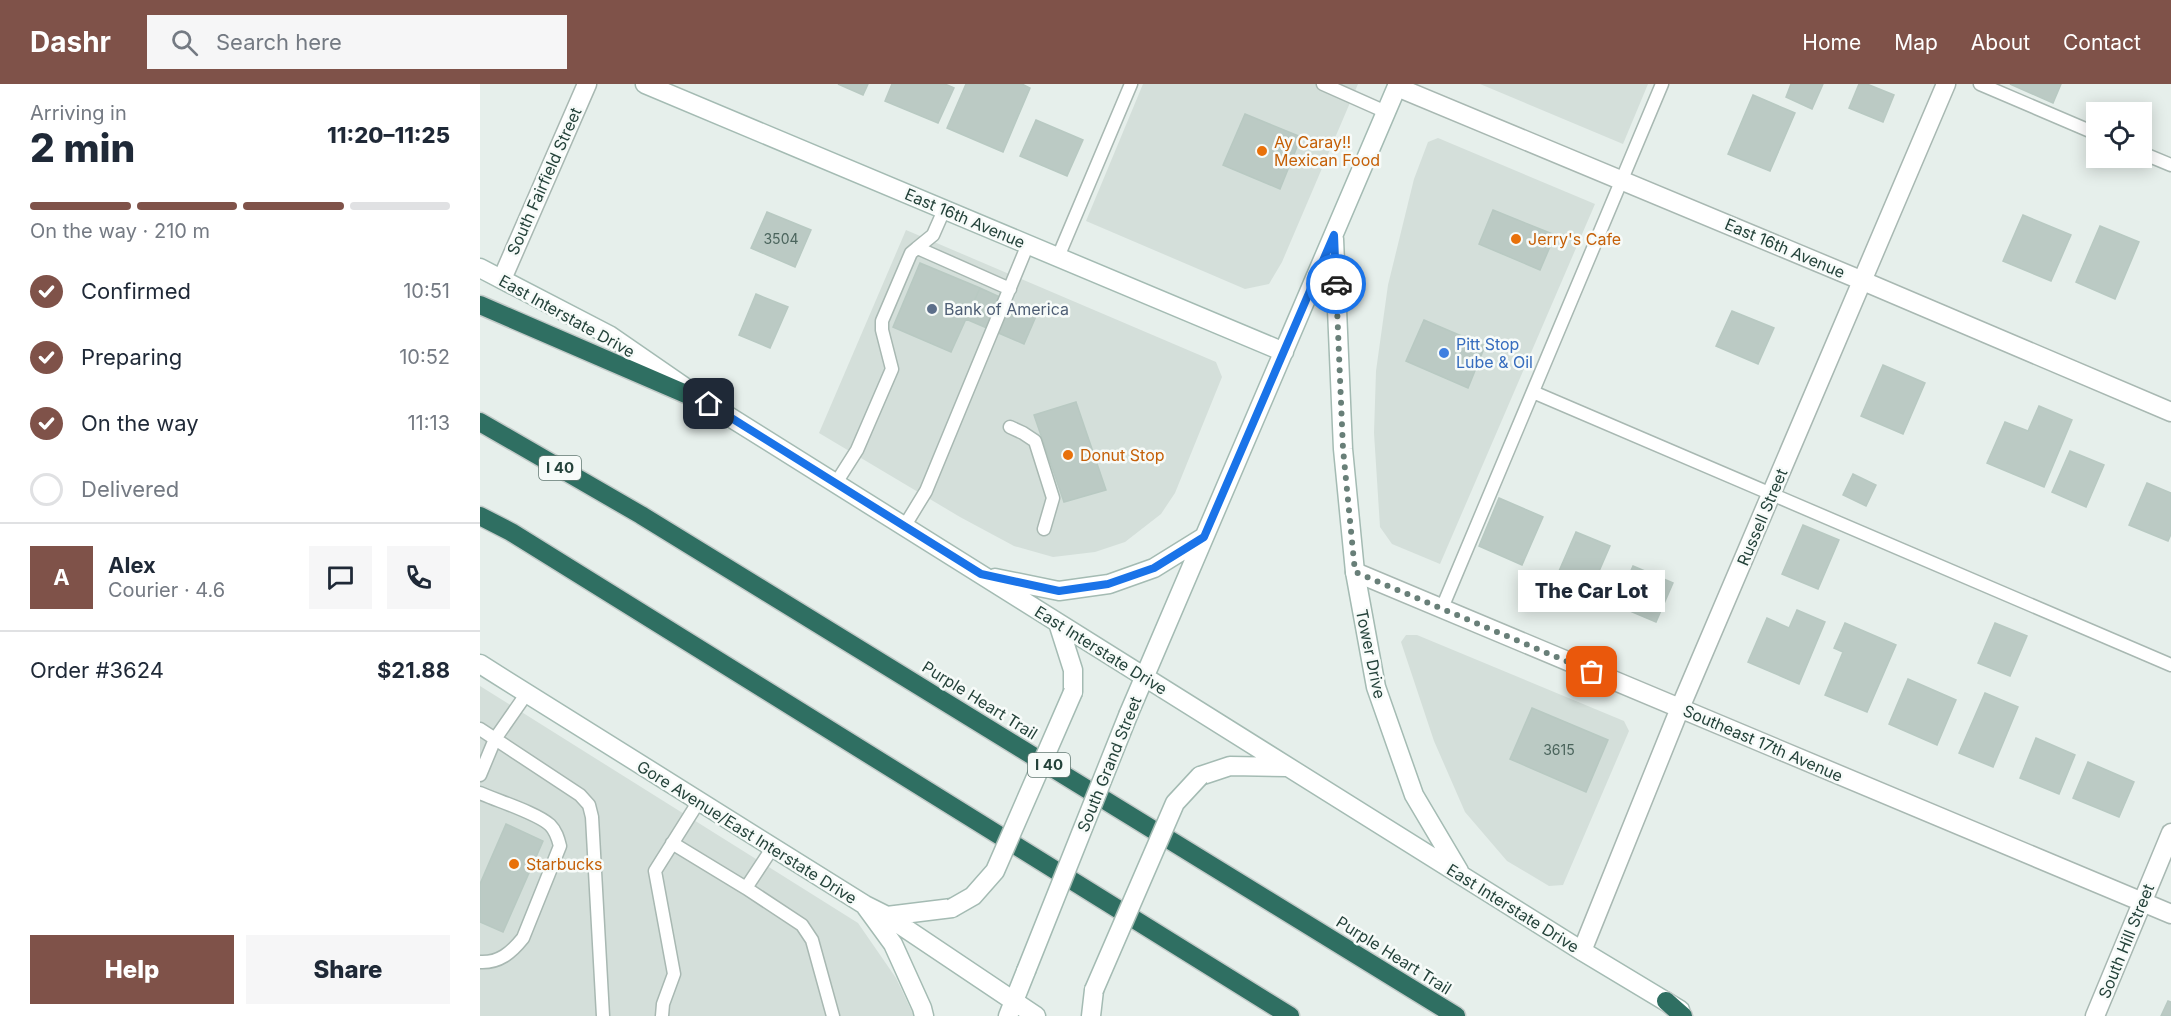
<!DOCTYPE html>
<meta charset="utf-8">
<style>
:root{--surface:#fff;--page:#f6f6f7;--text:#1f2937;--muted:#747a83;--line:#e0e1e3;--accent:#7f5249}
body{margin:0;font-family:Inter,sans-serif;background:var(--page);color:var(--text);height:100vh;display:flex;flex-direction:column;font-size:22px;white-space:nowrap}
*{box-sizing:border-box;margin:0}
p{font-size:20px;color:var(--muted)}
.icon{flex:none;width:33px;height:33px;fill:none;stroke:currentColor;stroke-width:2;stroke-linecap:round;stroke-linejoin:round}
.map{position:relative;flex:1;overflow:hidden}
.details{display:flex;flex-direction:column;background:var(--surface);width:480px}
.details>*{flex:none}
.buttons{position:absolute;left:1606px;top:18px;display:grid;gap:12px}
.buttons a{display:grid;place-items:center;width:66px;height:66px;border-radius:0px;background:var(--surface);box-shadow:0 3px 15px #0003;font-size:30px}
.pin{position:absolute;display:grid;place-items:center;width:51px;height:51px;color:#fff;margin:-26px;border-radius:12px;box-shadow:0 3px 9px #0006}
.courier{position:absolute;display:grid;place-items:center;width:60px;height:60px;margin:-30px;border:4px solid #1a73e8;border-radius:50%;background:#fff;color:#222;box-shadow:0 2px 8px #0007}
.bubble{position:absolute;height:42px;border-radius:0px;background:var(--surface);box-shadow:0 3px 15px #0003;font-size:20px;font-weight:800;line-height:42px;text-align:center}
.head em{font-style:normal;font-weight:800}
.head div{display:flex;flex-direction:column-reverse}
.head{display:flex;align-items:center;justify-content:space-between;height:102px;padding:0 30px}
h1{font-size:39px;font-weight:800;line-height:45px}
.bar{display:grid;grid-template-columns:repeat(4,1fr);gap:9px 6px;align-content:center;height:72px;padding:0 30px}
.bar i{height:8px;border-radius:4px;background:var(--line)}
.bar .current{background:var(--accent)}
.bar p{grid-column:span 4}
.line{display:flex;align-items:center;gap:15px;padding:0 30px;border-top:2px solid var(--line)}
.line div{flex:1}
.round{display:grid;place-items:center;flex:none;width:63px;height:63px;border-radius:0px;background:var(--page)}
ol{padding:0 30px;list-style:none}
li{display:flex;align-items:center;gap:18px;height:66px}
li p{margin-inline-start:auto}
li .icon{padding:6px;border-radius:50%;background:var(--accent);color:#fff;stroke-width:4}
li:last-child{color:var(--muted)}
li i{width:33px;height:33px;border:3px solid var(--line);border-radius:50%}
.cta{display:flex;gap:12px;margin-top:auto;padding:12px 30px}
.cta a{flex:1;height:69px;border-radius:0px;background:var(--accent);color:#fff;font-size:24px;font-weight:800;line-height:69px;text-align:center}
.cta a+a{background:var(--page);color:var(--text)}
header{display:flex;align-items:center;gap:36px;box-sizing:border-box;height:84px;padding:0 30px;background:var(--accent);color:#fff}
header strong{font-size:28px}
nav{display:flex;gap:33px;margin-inline-start:auto;font-size:21px}
.search{width:420px;height:54px;background:var(--page);display:flex;align-items:center;gap:15px;box-sizing:border-box;padding:0 21px;border-radius:0px;color:var(--muted);font-size:22px}
main{display:flex;flex:1;min-height:0}
.map>svg:first-child{display:block}
</style>
<header>
<strong>Dashr</strong>
<div class="search"><svg class="icon" aria-label="search" viewBox="0 0 24 24"><circle cx="10" cy="10" r="6"/><path d="M15 15l6 6"/></svg>Search here</div>
<nav><a>Home</a><a>Map</a><a>About</a><a>Contact</a></nav>
</header>
<main>
<section class="details">
<div class="head"><div><h1>2 min</h1><p>Arriving in</p></div><em>11:20–11:25</em></div>
<div class="bar"><i class="current"></i><i class="current"></i><i class="current"></i><i></i><p>On the way · 210 m</p></div>
<ol>
<li><svg class="icon" aria-label="check" viewBox="0 0 24 24"><path d="M5 12l5 5 9-10"/></svg>Confirmed<p>10:51</p></li>
<li><svg class="icon" aria-label="check" viewBox="0 0 24 24"><path d="M5 12l5 5 9-10"/></svg>Preparing<p>10:52</p></li>
<li><svg class="icon" aria-label="check" viewBox="0 0 24 24"><path d="M5 12l5 5 9-10"/></svg>On the way<p>11:13</p></li>
<li><i></i>Delivered</li>
</ol>
<div class="line" style="height:108px"><b class="round" style="background:var(--accent);color:#fff">A</b><div><b>Alex</b><p>Courier · 4.6</p></div><a class="round"><svg class="icon" aria-label="chat" viewBox="0 0 24 24"><path d="M4 5h16v11H9l-5 4z"/></svg></a><a class="round"><svg class="icon" aria-label="phone" viewBox="0 0 24 24"><path d="M5 4h4l2 5-3 2q2 4 5 5l2-3 5 2v4C11 20 4 13 5 4z"/></svg></a></div>
<div class="line" style="height:78px"><div>Order #3624</div><b>$21.88</b></div>
<div class="cta"><a>Help</a><a>Share</a></div>
</section>
<div class="map">
<svg width="1691" height="932" viewBox="0 0 1691 932">
<rect width="100%" height="100%" fill="#e6efeb"/>
<!-- built -->
<path fill="#d4dfda" d="M663,0h215l-76,178 -13,22 -24,5 -159,-68z
M1000,0h168l-25,60z
M958,54l157,66 -155,360 -48,-20 -12,-17 -6,-94 2,-62 12,-86 26,-106 14,-37z
M426,146l310,132 6,15 -47,116 -14,21 -36,28 -30,10 -42,5 -39,-11 -54,-29 -141,-84z
M926,551h11l207,86 5,10 -66,154 -14,1 -42,-25 -42,-49 -31,-71 -33,-99z
M0,602l378,237 38,55 18,38h-434z"/>
<!-- building -->
<path fill="#bbcac4" stroke="#b8c9c2" stroke-width="1.5" d="M358,0h30l-5,11z
M412,0h53l9,4 -16,35 -53,-22z
M486,0h56l8,4 -27,64 -56,-24z
M1311,0h32l-11,25 -26,-12z
M1379,0h8l27,11 -11,27 -34,-14z
M1530,0h51l-8,19z
M1273,11l42,18 -25,58 -42,-17z
M765,30l56,23 -21,52 -57,-24z
M556,36l47,20 -16,36 -47,-20z
M1013,126l62,25 -15,35 -61,-26z
M287,128l44,18 -16,37 -44,-19z
M1543,131l48,20 -20,46 -48,-20z
M1620,142l39,16 -24,57 -39,-17z
M440,179l60,25 -29,64 -58,-25z
M500,204l57,26 -13,30 -58,-25z
M276,210l32,13 -18,41 -31,-13z
M1252,227l42,17 -16,36 -42,-18z
M944,236l61,26 -17,42 -62,-27z
M1403,281l42,18 -22,51 -42,-18z
M596,318l30,88 -42,12 -30,-87z
M1559,322l33,14 -28,67 -57,-24 18,-41 23,9z
M1590,367l34,14 -18,42 -34,-15z
M1373,390l23,11 -10,21 -23,-11z
M1667,399l24,10v41l-3,7 -39,-16z
M1019,414l44,19 -21,48 -43,-19z
M1323,441l36,15 -21,49 -36,-15z
M1096,448l34,14 -20,46 -34,-14z
M1153,482l40,17 -17,39 -40,-17z
M1317,526l28,12 -26,62 -51,-22 19,-44 22,10z
M1365,539l51,22 -29,67 -42,-17 18,-43 -9,-4z
M1515,539l32,13 -17,40 -32,-13z
M1428,595l48,21 -19,45 -48,-21z
M1505,609l33,14 -25,60 -34,-14z
M1052,624l76,32 -22,52 -76,-33z
M1556,654l39,17 -16,39 -39,-16z
M1608,678l46,20 -15,35 -46,-19z
M26,740l37,17 -40,91 -23,-10v-38z
M1688,917l3,1v14h-10z"/>
<g fill="none" stroke-linecap="round" stroke-linejoin="round">
<!-- lane casing -->
<g stroke="#a8b8b2" stroke-width="15">
<path id="lane" d="M843,0l63,28
M1500,0l117,50
M1662,69l29,12
M437,164l16,-13 11,-25
M578,173l73,-173
M1053,308l638,273
M530,343l13,6 12,8 18,57 -9,31
M356,399l21,-33 35,-81 -10,-39v-9l29,-68 6,-5 5,2 88,39
M424,443l22,-36 102,-247
M962,524l220,-524
M0,645l100,66 9,10 3,12 11,199
M0,691l15,-36 32,-46
M0,709c18,8 57,20 70,32 6,6 8,13 10,21l-37,92c-12,15 -24,25 -43,24
M192,759l74,45 27,-41
M266,804l56,37 10,15 21,76
M182,932l1,-12 11,-30 -19,-103 44,-70"/>
</g>
<!-- street casing -->
<g stroke="#a8b8b2" stroke-width="21">
<path id="street" d="M917,3l466,194 308,131
M22,195l85,-195
M875,488l816,342
M1102,867l98,-243 266,-624
M1615,932l76,-183"/>
</g>
<!-- secondary casing -->
<g stroke="#a4bbb3" stroke-width="21">
<path id="secondary" d="M165,0l639,268
M854,155l9,210 12,123 21,115 38,108 45,76
M0,184l129,67 100,69 873,547 98,59
M515,494l64,13 50,-7 45,-16 50,-31
M578,539l15,47v22
M0,580l385,241 22,11 149,100
M649,629l269,-629
M720,692l30,-10 57,1
M386,823l27,37 29,64 2,8
M407,832l65,-8
M528,932l18,-45
M611,932l3,-26"/>
</g>
<!-- highway casing -->
<g stroke="#c2cac8" stroke-width="21">
<path id="highway" d="M0,221l229,99
M0,338l161,93 815,501
M0,432l31,16 779,484
M1186,917l17,15"/>
</g>
<!-- lane -->
<use href="#lane" stroke="#fff" stroke-width="12"/>
<!-- street -->
<use href="#street" stroke="#fff" stroke-width="18"/>
<!-- secondary -->
<use href="#secondary" stroke="#fff" stroke-width="18"/>
<!-- highway -->
<use href="#highway" stroke="#2f6f62" stroke-width="18"/>
<!-- secondary-bridge casing -->
<g stroke="#a4bbb3" stroke-width="21" stroke-linecap="butt">
<path id="secondary-bridge" d="M472,824l21,-12 22,-25 78,-179
M546,887l103,-258
M614,906l81,-187 25,-27"/>
</g>
<!-- secondary-bridge -->
<use href="#secondary-bridge" stroke="#fff" stroke-width="18"/>
</g>
<g fill="none" stroke-linecap="round" stroke-linejoin="round">
<!-- done -->
<path stroke="#687f78" stroke-width="6" stroke-dasharray="0 10.8" d="M856,200l7,165 12,123 237,100"/>
<!-- route -->
<path stroke="#1a73e8" stroke-width="8" d="M229,320l272,170 78,17 49,-7 46,-16 50,-31 130,-302 2,49"/>
</g>
<!-- markers -->
<g fill="#e8710a" stroke="#f7fbf9" stroke-width="2">
<circle cx="782" cy="67" r="6"/>
<circle cx="1036" cy="155" r="6"/>
<circle cx="588" cy="371" r="6"/>
<circle cx="34" cy="780" r="6"/>
</g>
<circle fill="#5c6f8a" stroke="#f7fbf9" stroke-width="2" cx="452" cy="225" r="6"/>
<circle fill="#3f7fe0" stroke="#f7fbf9" stroke-width="2" cx="964" cy="269" r="6"/>
<g text-anchor="middle" stroke-width="5" stroke-linejoin="round" paint-order="stroke">
<!-- number labels -->
<g font-size="14" fill="#4a645c">
<text x="301" y="160">3504</text>
<text x="1079" y="671">3615</text>
</g>
<!-- shield labels -->
<g fill="#f7fbf9" stroke="#637a73" stroke-width="1.5">
<rect x="59" y="372" width="42" height="24" rx="4.5"/>
<rect x="548" y="669" width="42" height="24" rx="4.5"/>
</g>
<g font-size="15" font-weight="bold" fill="#24423a">
<text x="80" y="389">I 40</text>
<text x="569" y="686">I 40</text>
</g>
<!-- food labels -->
<g font-size="16" fill="#c56008" stroke="#f7fbf9" text-anchor="start">
<text x="794" y="64">Ay Caray!!<tspan x="794" dy="18">Mexican Food</tspan></text>
<text x="1048" y="161">Jerry's Cafe</text>
<text x="600" y="377">Donut Stop</text>
<text x="46" y="786">Starbucks</text>
</g>
<!-- street labels -->
<g font-size="16" fill="#24423a" stroke="#f7fbf9">
<text transform="translate(64 97) rotate(-66)" y="6">South Fairfield Street</text>
<text transform="translate(485 134) rotate(23)" y="6">East 16th Avenue</text>
<text transform="translate(1305 164) rotate(23)" y="6">East 16th Avenue</text>
<text transform="translate(87 232) rotate(29)" y="6">East Interstate Drive</text>
<text transform="translate(1282 433) rotate(-67)" y="6">Russell Street</text>
<text transform="translate(621 566) rotate(32)" y="6">East Interstate Drive</text>
<text transform="translate(891 570) rotate(78)" y="6">Tower Drive</text>
<text transform="translate(500 616) rotate(32)" y="6">Purple Heart Trail</text>
<text transform="translate(1283 659) rotate(23)" y="6">Southeast 17th Avenue</text>
<text transform="translate(629 680) rotate(-68)" y="6">South Grand Street</text>
<text transform="translate(267 748) rotate(32)" y="6">Gore Avenue/East Interstate Drive</text>
<text transform="translate(1033 824) rotate(32)" y="6">East Interstate Drive</text>
<text transform="translate(1646 857) rotate(-68)" y="6">South Hill Street</text>
<text transform="translate(914 871) rotate(32)" y="6">Purple Heart Trail</text>
</g>
<!-- service labels -->
<g font-size="16" fill="#4e5e75" stroke="#f7fbf9" text-anchor="start">
<text x="464" y="231">Bank of America</text>
</g>
<!-- shop labels -->
<g font-size="16" fill="#366cbe" stroke="#f7fbf9" text-anchor="start">
<text x="976" y="266">Pitt Stop<tspan x="976" dy="18">Lube &amp; Oil</tspan></text>
</g>
</g>
</svg>
<div class="buttons">
<a><svg class="icon" aria-label="locate" viewBox="0 0 24 24"><circle cx="12" cy="12" r="6"/><path d="M12 2v4M12 18v4M2 12h4M18 12h4"/></svg></a>
</div>
<div class="pin" style="left:1112px;top:588px;background:#ea580c"><svg class="icon" aria-label="bag" viewBox="0 0 24 24"><path d="M5 8h14l-1 12H6zM9 8a3 3 0 0 1 6 0"/></svg></div>
<div class="pin" style="left:229px;top:320px;background:#1f2937"><svg class="icon" aria-label="home" viewBox="0 0 24 24"><path d="M3 11l9-7 9 7M6 9v11h12V9"/></svg></div>
<div class="courier" style="left:856px;top:200px"><svg class="icon" aria-label="car" viewBox="0 0 24 24"><path d="M5 17H2v-5l4-1 3-4h7l3 4 3 1v5h-3M9 17h6M6 11h13"/><circle cx="7" cy="17" r="2"/><circle cx="17" cy="17" r="2"/></svg></div>
<div class="bubble" style="left:1038px;top:486px;width:147px">The Car Lot</div>
</div>
</main>
